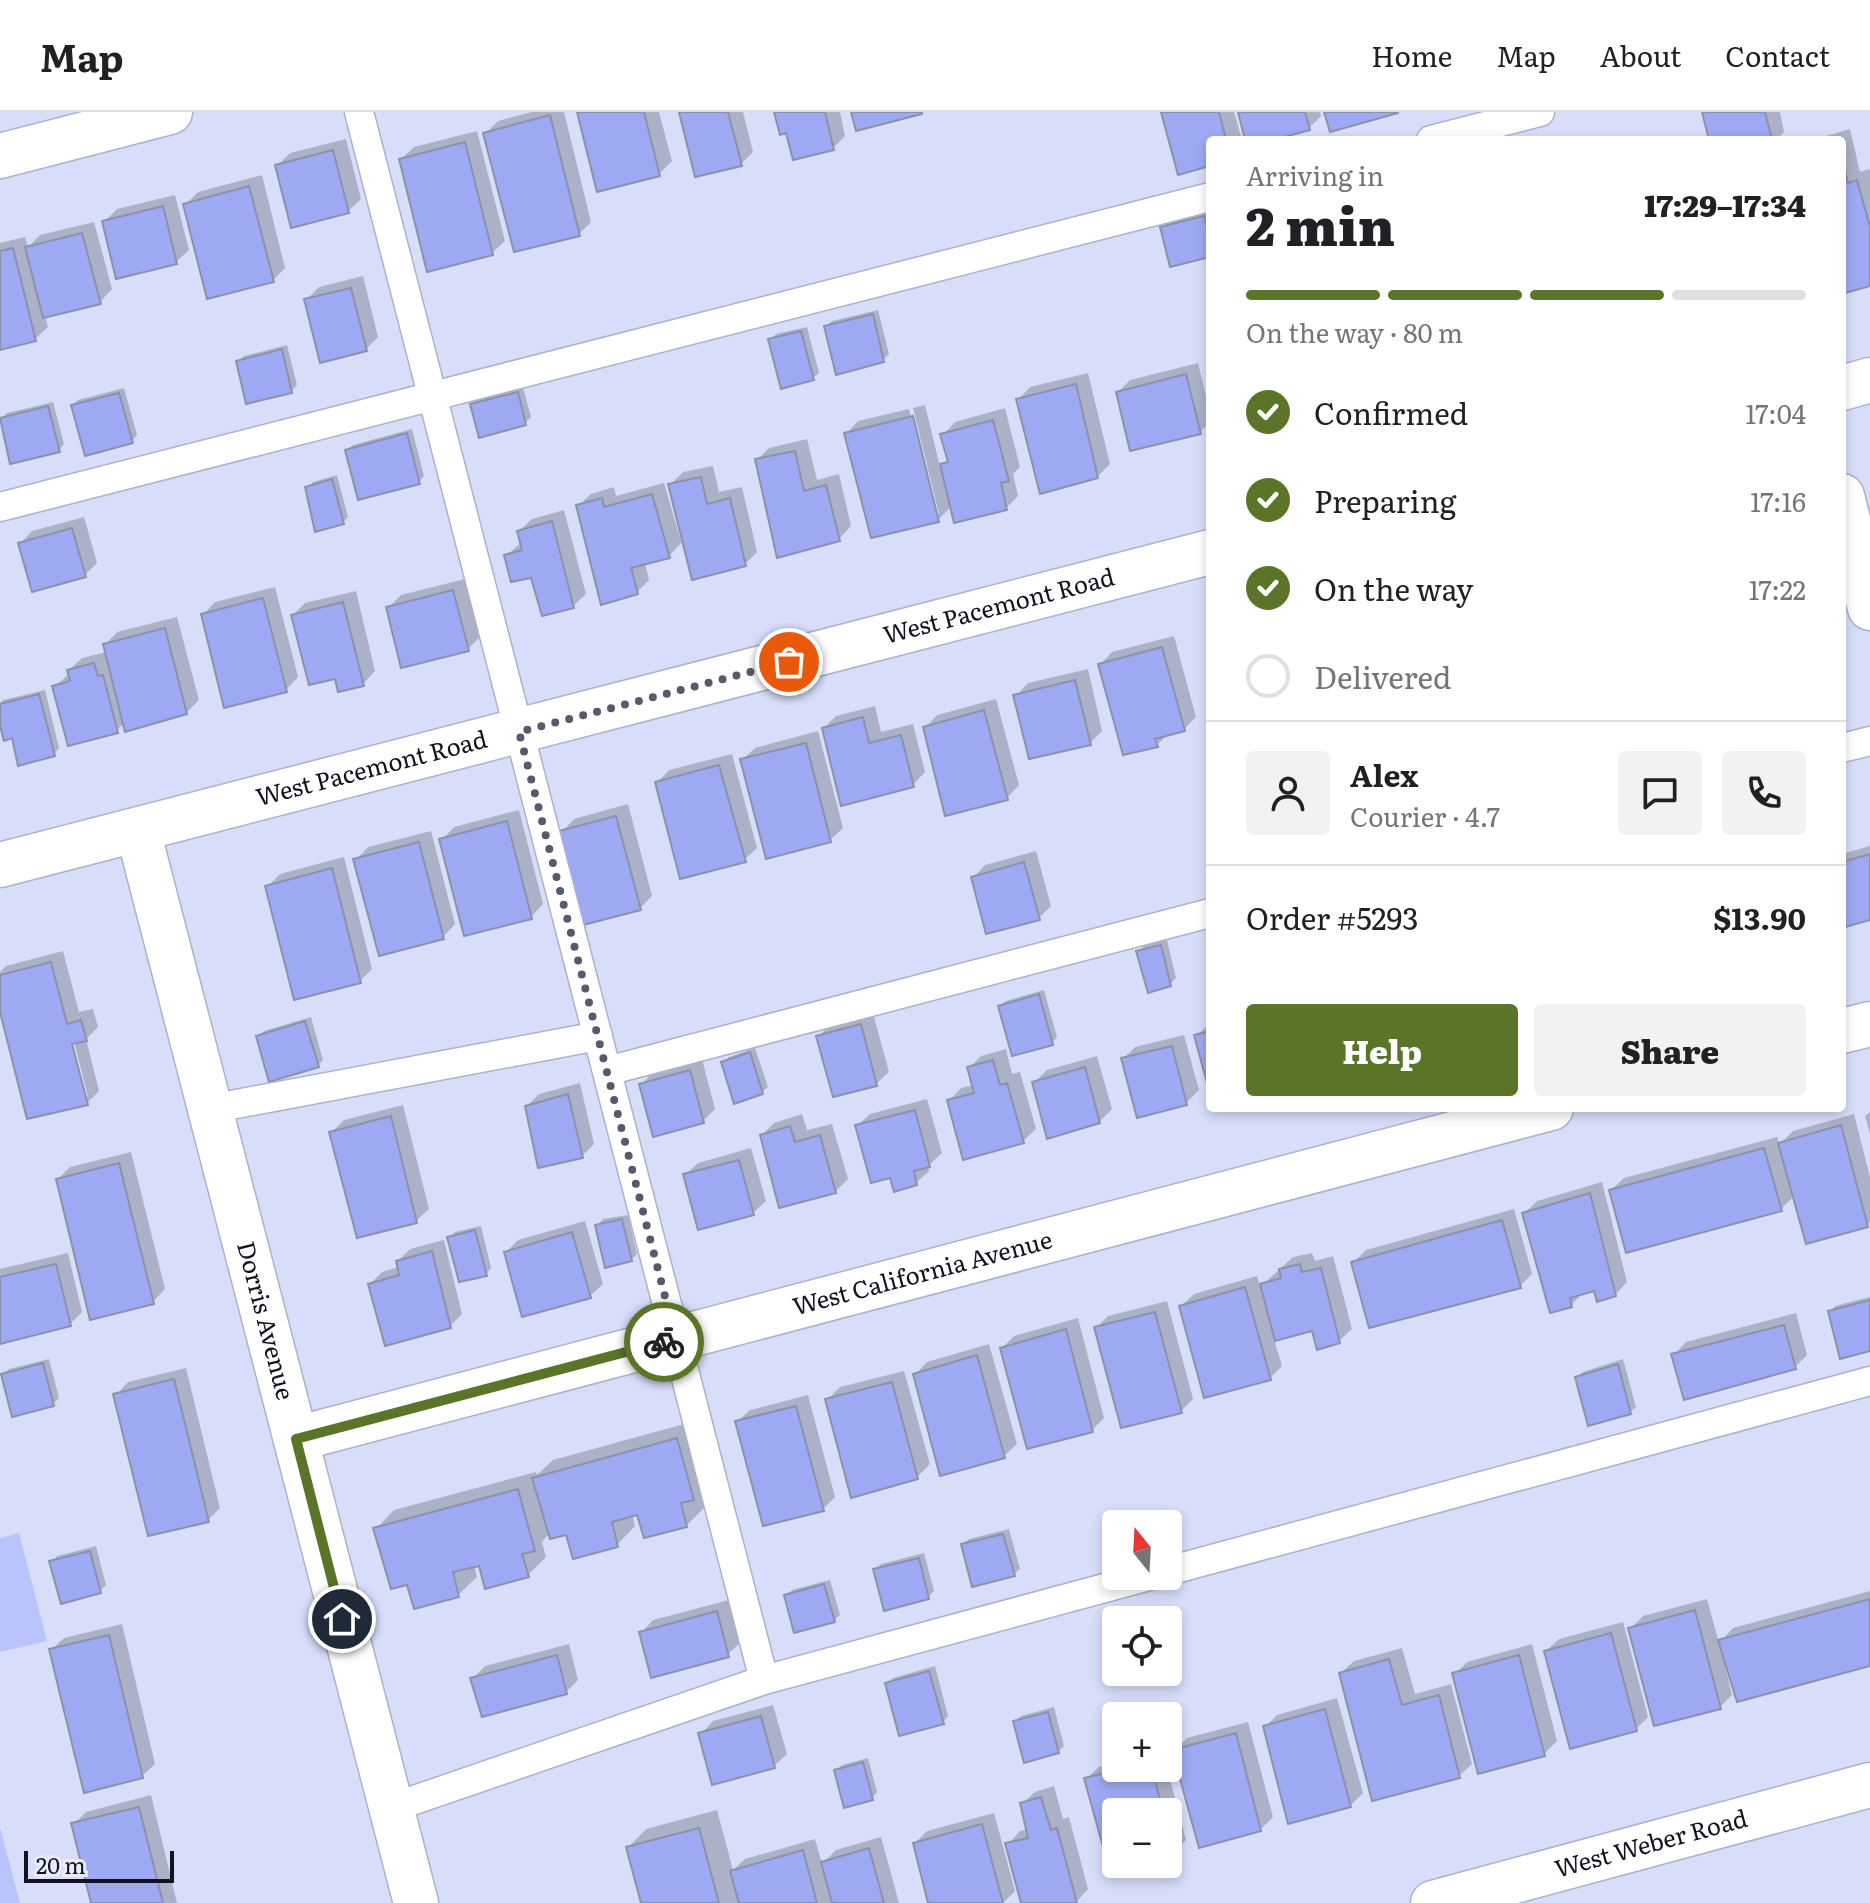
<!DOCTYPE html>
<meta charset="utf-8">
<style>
:root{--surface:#fff;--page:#f2f2f2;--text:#202124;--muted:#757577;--line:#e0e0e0;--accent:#5b7528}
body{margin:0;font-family:Literata,serif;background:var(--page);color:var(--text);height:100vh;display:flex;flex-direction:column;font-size:30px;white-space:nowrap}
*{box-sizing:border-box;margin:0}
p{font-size:26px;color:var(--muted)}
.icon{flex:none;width:44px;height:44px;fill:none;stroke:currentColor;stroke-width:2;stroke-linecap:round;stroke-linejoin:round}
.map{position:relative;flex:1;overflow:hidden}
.drawer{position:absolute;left:1206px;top:24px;width:640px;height:976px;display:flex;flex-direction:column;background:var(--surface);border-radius:8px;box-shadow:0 4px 12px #0003}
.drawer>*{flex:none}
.needle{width:52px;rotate:342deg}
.buttons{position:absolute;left:1102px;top:1398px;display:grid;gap:16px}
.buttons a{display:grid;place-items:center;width:80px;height:80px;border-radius:8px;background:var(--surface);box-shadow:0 4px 12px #0003;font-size:40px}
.scale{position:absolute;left:24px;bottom:20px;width:150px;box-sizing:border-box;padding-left:8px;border:4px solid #12131d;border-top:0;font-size:22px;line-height:28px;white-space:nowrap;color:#12131d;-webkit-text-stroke:6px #e8ecfd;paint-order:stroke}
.pin{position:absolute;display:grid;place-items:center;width:68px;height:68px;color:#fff;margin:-34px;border:4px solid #fff;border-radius:50%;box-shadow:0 2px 8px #0007}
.courier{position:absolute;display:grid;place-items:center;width:80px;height:80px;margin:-40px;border:6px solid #5b7528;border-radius:50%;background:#fff;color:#222;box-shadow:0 2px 10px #0007}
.headline em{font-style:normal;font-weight:800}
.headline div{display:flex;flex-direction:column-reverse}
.headline{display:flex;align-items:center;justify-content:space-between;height:136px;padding:0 40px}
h1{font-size:52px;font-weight:800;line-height:60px}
.bar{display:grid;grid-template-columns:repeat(4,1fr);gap:12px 8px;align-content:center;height:96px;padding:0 40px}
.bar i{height:10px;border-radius:6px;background:var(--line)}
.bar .current{background:var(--accent)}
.bar p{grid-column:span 4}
.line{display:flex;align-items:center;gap:20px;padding:0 40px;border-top:2px solid var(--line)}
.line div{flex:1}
.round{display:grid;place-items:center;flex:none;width:84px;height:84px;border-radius:8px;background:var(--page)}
ol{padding:0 40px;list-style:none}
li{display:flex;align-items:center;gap:24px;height:88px}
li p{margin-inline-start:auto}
li .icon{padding:8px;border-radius:50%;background:var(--accent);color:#fff;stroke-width:4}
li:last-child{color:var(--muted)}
li i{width:44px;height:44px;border:4px solid var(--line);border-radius:50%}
.primary-button{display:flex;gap:16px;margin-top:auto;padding:16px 40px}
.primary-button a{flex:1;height:92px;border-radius:8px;background:var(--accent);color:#fff;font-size:32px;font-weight:800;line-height:92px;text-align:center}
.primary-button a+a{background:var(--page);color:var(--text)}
header{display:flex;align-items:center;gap:48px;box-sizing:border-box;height:112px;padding:0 40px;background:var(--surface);border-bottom:2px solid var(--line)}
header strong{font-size:38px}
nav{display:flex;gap:44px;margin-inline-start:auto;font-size:28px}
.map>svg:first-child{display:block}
</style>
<header>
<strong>Map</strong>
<nav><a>Home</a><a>Map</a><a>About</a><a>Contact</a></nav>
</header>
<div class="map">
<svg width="1870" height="1791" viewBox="0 0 1870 1791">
<rect width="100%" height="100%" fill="#d8defa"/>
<!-- green -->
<path fill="#b9c4fc" d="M19,1421l28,108 -47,11v-114z
M0,1715l20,76h-20z"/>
<!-- shadow -->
<path fill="#0003" fill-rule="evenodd" d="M532,0h32l27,110 -12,12 -94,-100 13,-13z
M579,0h80l13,49 -13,13z
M681,0h62l10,40 -12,12z
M776,0h64l5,24 -12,12 -45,-18z
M1164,0h70l8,28h-32v24z
M1240,0h80l1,4 -12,12 -43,12h-19z
M1704,0h76l4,20 -8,8h-65z
M1850,17l10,43 9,-3 1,3v112l-28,8v-152h-29z
M477,19l28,110 -13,12 -91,-94 13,-12z
M346,27l15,60 -13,12 -71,-45 13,-13z
M262,63l23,93 -12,12 -87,-76 12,-12z
M175,83l14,55 -13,12 -72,-40 13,-13z
M1210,99v44l-47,-28 5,-6z
M94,110l18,67 -12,13 -55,13 3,12 -13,12 -35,9v-105l25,-6 3,10 12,-12z
M363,164l15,61 -12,12 -60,-49 13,-13z
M878,198l11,44 -6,6 -57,-33 6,-6z
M807,215l12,46 -6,5 -43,-38 6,-6z
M287,233l10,40 -6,6 -53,-30 6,-5z
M1198,251l10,41 2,-2v20l-10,10 -82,-40 12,-12z
M1088,261l22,91 -13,13 -79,-77 12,-13z
M523,275l8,30 -6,6 -53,-19 6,-5z
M124,276l13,47 -5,6 -59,-36 5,-5z
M53,290l11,42 -5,6 -58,-31 6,-6z
M925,293l15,62 9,-9 -6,-23 12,-13 50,-14 15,59 -7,7 5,22 -12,12 -54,-2 -14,14 -92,-86 12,-13 51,-12 26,105h4l-26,-106z
M412,317l12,47 -5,6 -72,-32 6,-5z
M807,327l10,41 22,-6 12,52 -12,13 -82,-79 12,-12z
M713,354l6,26 23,-5 15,65 -12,12 -61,-24 -15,16 -24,7 4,17 -12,12 -59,-86 13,-12 23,-7 2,9 48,-13 17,58 3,-1 -14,-55 13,-13z
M337,363l11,42 -5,5 -36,-34 6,-6z
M564,398l22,84 -13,12 -67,-50 16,-14 -3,-11 13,-12z
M84,405l13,46 -12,12 -65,-31 12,-13z
M465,467l15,58 -12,12 -80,-41 13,-13z
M275,475l23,90 -12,13 -83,-75 12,-13z
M356,479l19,80 -12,13 -26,-7 -44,-62 12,-12z
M177,505l22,83 -13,13 -62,10 -8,8 -62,-44 16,-14 -1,-3 13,-12 25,-6 -2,-7 12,-13z
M1174,524l22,81 -12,12 -15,4 -12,12 -57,-80 12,-13z
M1088,557l14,62 -12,12 -74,-47 12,-13z
M45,578l14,58 -5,6 -41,-18 -13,-18v-15l3,-3z
M996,587l23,86 -12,13 -82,-70 12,-13z
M875,594l6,26 32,-8 12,48 -12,13 -89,-57 12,-12z
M818,619l25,97 -13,12 -88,-80 13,-12z
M732,642l25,94 -13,12 -87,-77 12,-13z
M628,692l24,92 -12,12 -78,-76 12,-13z
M519,698l24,94 -12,13 -89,-77 12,-13z
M431,719l24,93 -12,13 -87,-77 12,-13z
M1870,734v72l-28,8v-72z
M1036,739l15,55 -12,12 -66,-40 12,-13z
M344,745l28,112 -12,12 -93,-94 13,-13z
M1167,828l9,38 -6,6 -32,-32 6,-6z
M63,839l16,61 14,-3 5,18 -12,12 13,52 -12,12 -87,-100v-31l6,-6zM72,922l16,63h-4l-16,-62z
M1044,878l13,47 -5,6 -52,-37 6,-5z
M873,901l16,59 -13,12 -58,-47 13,-13z
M311,905l12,43 -5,5 -60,-28 6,-6z
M1210,911v63l-14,-50z
M1184,923l15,55 -13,13 -63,-44 12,-12z
M755,936l13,39 -6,5 -38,-30 5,-5z
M1006,937l6,25 8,-2 16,57 -13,12 -74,-40 12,-13 13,-3 -5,-17 12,-12z
M1097,944l15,53 -13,13 -64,-40 12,-12z
M702,947l13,50 -12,12 -62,-36 12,-13z
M580,971l14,61 -12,12 -55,-50 12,-12z
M927,987l15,54 -14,13 1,5 -13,12 -25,-8 -34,-49 13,-12z
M403,993l26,104 -13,12 -84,-89 12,-12z
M1870,1000v22l-5,-18z
M802,1002l5,16 25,-6 16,55 -13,13 -73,-57 12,-12z
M1854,1002l16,63v45l-3,3 -72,-30 -14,14 -170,-19 13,-12 153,-41 2,8 14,-14z
M751,1036l15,53 -13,12 -68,-38 13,-12z
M131,1040l34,137 -12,13 -95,-123 12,-12z
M1602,1070l25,100 -12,13 -20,-6 -11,3 -13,13 -46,-92 12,-12z
M1514,1097l18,65 -12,12 -167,-23 13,-13z
M628,1103l9,39 -6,6 -33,-35 5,-6z
M585,1109l18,63 -13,12 -84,-44 12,-12z
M481,1114l10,42 -5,6 -36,-36 5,-6z
M444,1128l18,74 -12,12 -80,-42 12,-12 17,-5 -1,-6 12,-12z
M68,1141l14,59 -12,12 -70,17v-72z
M1312,1141l3,8 18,-5 19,73 -13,12 -26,-13 -39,11 8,27 -12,12 -89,-72 13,-12 63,-18 3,11 33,-30z
M1870,1185v52l-40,-37 5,-6z
M1167,1189l26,98 -12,12 -85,-83 12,-12z
M1796,1201l11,42 -13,13 -120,-13 12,-13z
M1078,1206l26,100 -12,12 -90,-82 12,-12z
M989,1232l28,100 -13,12 -89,-81 12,-13z
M49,1247l10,39 -6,6 -50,-29 6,-6z
M1623,1247l13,48 -6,5 -53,-35 6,-5z
M186,1256l34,140 -12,12 -92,-125 12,-13z
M904,1259l26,93 -13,13 -90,-77 13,-13z
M808,1283l27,102 -12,12 -86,-87 13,-12z
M695,1309l17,59 -12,11 5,16 -19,19 -48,-13 -6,1 3,12 -18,19 -50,-13 -17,1 -8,9 4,15 -18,18 -48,-12 -6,2 3,12 -19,18 -49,-12 -33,-54 18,-19 142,-38 1,3 16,-15z
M1009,1417l11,40 -6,5 -51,-30 6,-5z
M96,1434l10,39 -6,6 -48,-29 5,-6z
M924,1441l10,38 -6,6 -53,-27 6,-6z
M830,1468l10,35 -6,5 -48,-24 6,-6z
M1870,1479v73l-141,5 -3,1 6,25 -12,12 -89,-79 12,-12 64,-17 12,44 14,-15z
M729,1488l11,43 -13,12 -86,-22 12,-13z
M1623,1510l25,95 -12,12 -90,-78 13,-12z
M122,1512l33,140 -13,12 -91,-126 13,-12z
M569,1532l9,36 -12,12 -94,-13 13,-13z
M1532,1532l25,97 -13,13 -89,-80 12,-12z
M1402,1536l13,46 36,-10 21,80 -13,12 -118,-103 13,-12z
M935,1554l13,50 -5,6 -56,-39 6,-5z
M1337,1586l26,95 -13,13 -85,-79 12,-12z
M773,1593l14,49 -13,12 -73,-32 12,-13z
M1054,1595l10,39 -6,6 -43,-30 6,-6z
M1248,1610l25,95 -13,13 -85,-80 12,-12z
M868,1646l9,34 -5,6 -36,-28 6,-5z
M1116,1650v6h51l19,72 -13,13 -5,1v-42h-52v52h15l-20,5 -25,-90 13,-12z
M1054,1674l9,33 6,-2 19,72 -12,13 -6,1h-46l-16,-59 12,-13 8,-2 -6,-25 13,-12z
M151,1683l26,108h-84l-19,-79 12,-12z
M717,1698l16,60 12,-11 70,-20 7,25 14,-14 45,-13 18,66h-256l-15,-55 18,-19z
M994,1701l21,78 -12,12h-73l-15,-60 12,-12z"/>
<!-- building -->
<path fill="#9daaf3" stroke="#8c91ab" stroke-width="2" d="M577,0h67l16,64 -63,16z
M679,0h49l14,54 -47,11z
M774,0h51l9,38 -41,10 -7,-27 -6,2z
M851,0h71v2l-66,17z
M1161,0h58l7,28h-16v26l-32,9z
M1238,0h67l5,18 -37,10h-28z
M1324,0h74v1l-68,19z
M1702,0h63l7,28h-63z
M550,3l30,121 -66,16 -31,-119z
M465,30l28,113 -66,17 -28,-113z
M333,38l16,63 -58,15 -16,-63z
M1842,45l6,26 9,-3 13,47v59l-28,8z
M249,74l25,96 -67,17 -24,-95z
M163,94l14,58 -61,15 -14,-58z
M1204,104l6,23v18l-40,10 -10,-40z
M82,121l19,71 -58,14 -18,-71z
M13,136l23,93 -36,9v-99z
M351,176l16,63 -47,12 -16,-64z
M873,202l11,48 -48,13 -12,-49z
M801,219l13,49 -33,9 -13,-50z
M282,237l10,44 -46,11 -10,-43z
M1186,262l15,60 -71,17 -14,-59z
M1076,272l22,94 -58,16 -24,-95z
M518,280l8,33 -47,13 -9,-34z
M119,281l14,50 -48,13 -14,-51z
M48,294l12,46 -50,12 -10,-46z
M913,304l26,106 -68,16 -27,-105z
M993,308l16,61 -8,2 6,27 -53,13 -14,-59 8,-2 -8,-28z
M407,321l13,51 -62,16 -13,-50z
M795,339l9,40 22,-6 14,56 -63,17 -22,-99z
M701,365l6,27 23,-6 16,68 -54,14 -24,-96z
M332,367l12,45 -29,8 -10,-45z
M652,382l18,64 -39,10 7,26 -37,11 -25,-100 26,-7 2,9z
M552,409l22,87 -32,8 -11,-38 -20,4 -7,-27 18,-5 -5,-19z
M72,416l14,49 -54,15 -14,-49z
M453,478l16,61 -68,17 -15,-61z
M263,486l24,94 -63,16 -23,-94z
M343,490l21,84 -26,6 -3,-13 -26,6 -18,-70z
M165,516l22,86 -62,18 -22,-88z
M1162,535l23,84 -30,8 3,8 -35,8 -25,-91z
M94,551l4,13 5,-1 15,58 -50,13 -16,-60 18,-5 -3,-11z
M1075,568l16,65 -62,14 -16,-64z
M39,582l16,62 -37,10 -6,-28 -8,3 -4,-15v-22z
M984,598l24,90 -63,16 -22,-89z
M863,605l6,26 32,-8 13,52 -73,19 -19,-78z
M806,631l25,99 -65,17 -26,-100z
M719,653l27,97 -66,17 -25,-97z
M616,704l25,94 -58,15 -24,-94z
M507,709l25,98 -68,17 -25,-97z
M419,730l25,97 -65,17 -26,-97z
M1870,742v66l-28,8v-66z
M1024,750l16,58 -54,14 -15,-57z
M332,756l29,115 -67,17 -29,-114z
M1161,833l10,41 -23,7 -12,-42z
M51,850l16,62 14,-4 6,21 -15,3 16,61 -61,14 -27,-107v-37z
M1039,882l14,51 -41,11 -14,-50z
M305,909l14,46 -50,15 -13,-46z
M861,912l16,62 -44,11 -17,-61z
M1210,919v63l-16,-59z
M1172,934l15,59 -50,13 -16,-60z
M750,940l13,42 -29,10 -13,-42z
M993,948l7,25 7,-2 17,60 -61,17 -16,-60 27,-7 -7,-26z
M1085,955l15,56 -53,16 -15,-57z
M690,958l14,53 -51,14 -14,-53z
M568,982l15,64 -45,10 -13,-62z
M915,998l15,57 -16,4 3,14 -23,7 -4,-14 -19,5 -16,-58z
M391,1004l26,107 -60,15 -28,-106z
M1841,1013l27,102 -62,17 -28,-101z
M790,1014l5,16 25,-7 16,58 -57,15 -19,-73z
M1764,1036l18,63 -156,42 -17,-63z
M739,1048l15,55 -56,15 -15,-56z
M119,1051l35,141 -64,16 -34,-141z
M1590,1081l26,103 -19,6 -3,-11 -24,7 2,9 -22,6 -28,-100z
M622,1107l10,42 -27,7 -10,-43z
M1502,1108l19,68 -152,40 -18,-66z
M475,1118l12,46 -28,6 -12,-45z
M572,1120l19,66 -69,19 -18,-65z
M432,1139l19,77 -66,18 -17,-62 31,-9 -3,-14z
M56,1152l15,62 -71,18v-67z
M1300,1152l2,8 19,-4 19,75 -23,7 -5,-19 -37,10 -15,-57 21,-6 -2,-9z
M1245,1175l26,93 -67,18 -25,-92z
M1870,1188v51l-30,8 -12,-48z
M1155,1200l27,101 -61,15 -27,-101z
M1784,1213l12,44 -112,31 -13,-46z
M1066,1217l27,103 -66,17 -27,-101z
M977,1243l28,103 -65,18 -27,-102z
M43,1251l11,43 -42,11 -11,-43z
M1618,1252l13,50 -43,12 -13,-49z
M174,1267l35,143 -61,14 -35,-142z
M892,1270l26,97 -67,19 -26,-99z
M796,1294l28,105 -61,15 -28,-105z
M677,1326l17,62 -13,3 6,24 -43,11 -7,-23 -25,7 6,25 -45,12 -7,-24 -16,4 -18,-61z
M518,1377l17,62 -13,3 7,23 -44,12 -6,-23 -26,6 6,25 -45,12 -7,-24 -16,4 -18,-61z
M1003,1422l12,42 -43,11 -11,-43z
M90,1439l11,42 -40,11 -12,-43z
M919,1446l10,41 -45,12 -11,-42z
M824,1472l11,38 -41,11 -10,-38z
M1870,1487v67l-133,36 -19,-62z
M1695,1498l26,99 -67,17 -26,-98z
M717,1499l12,46 -78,21 -12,-46z
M1611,1521l26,98 -67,18 -26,-98z
M109,1523l34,143 -59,15 -35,-144z
M557,1543l10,39 -85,23 -12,-39z
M1519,1543l26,101 -67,18 -26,-101z
M1389,1547l13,46 37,-10 21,83 -88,23 -33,-128z
M929,1559l15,53 -45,12 -14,-53z
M1325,1597l26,98 -63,17 -25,-98z
M1048,1600l11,41 -35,10 -11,-42z
M761,1604l14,52 -63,17 -14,-52z
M1236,1621l25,98 -62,17 -27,-98z
M863,1650l10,38 -29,8 -10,-38z
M1126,1656h26l11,44h-47v52h23l-29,8 -26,-94z
M1041,1685l10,33 6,-2 20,75h-56l-16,-60 23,-5 -8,-35z
M139,1695l24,96h-72l-20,-80z
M982,1712l21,79h-75l-15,-60z
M699,1716l20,75h-78l-15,-56z
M869,1736l15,55h-52l-11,-41z
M803,1738l14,53h-78l-9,-32z"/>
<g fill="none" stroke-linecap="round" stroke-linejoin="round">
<!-- service casing -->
<g stroke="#acb1cc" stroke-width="31">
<path id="service" d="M359,0l405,1568
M1431,28l109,-28
M0,395l1210,-310
M1842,636l28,-7
M607,959l603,-158
M210,997l388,-73
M1168,1459l702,-190
M391,1696l373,-128 385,-104"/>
</g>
<!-- minor casing -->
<g stroke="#acb1cc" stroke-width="47">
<g id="minor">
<path d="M0,44l170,-44"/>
<path d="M1842,276l28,-8"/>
<path d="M1842,384l28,112"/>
<path id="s1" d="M138,719l278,1072"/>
<path id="s2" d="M0,753l1210,-313"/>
<path d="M1842,919l28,-7"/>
<path id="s3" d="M296,1327l1255,-331"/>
<path id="s4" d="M1433,1791l437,-118"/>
</g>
</g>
<!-- service -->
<use href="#service" stroke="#fff" stroke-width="28"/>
<!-- minor -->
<use href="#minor" stroke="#fff" stroke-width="44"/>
</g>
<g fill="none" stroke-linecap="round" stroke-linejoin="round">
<!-- done -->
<path stroke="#575a6a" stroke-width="8" stroke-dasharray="0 14.4" d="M664,1230l12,-3 -157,-607 270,-70"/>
<!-- route -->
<path stroke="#5b7528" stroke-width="10" d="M342,1507l-46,-180 368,-97"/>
</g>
<g text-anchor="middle" stroke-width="6" stroke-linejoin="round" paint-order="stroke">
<!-- street labels -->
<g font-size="24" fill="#12131d" stroke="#e8ecfd">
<text dy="8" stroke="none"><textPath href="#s2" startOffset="1032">West Pacemont Road</textPath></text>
<text dy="8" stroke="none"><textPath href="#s2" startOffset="384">West Pacemont Road</textPath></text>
<text dy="8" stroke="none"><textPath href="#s3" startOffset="648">West California Avenue</textPath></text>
<text dy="8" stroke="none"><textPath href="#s1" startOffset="506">Dorris Avenue</textPath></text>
<text dy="8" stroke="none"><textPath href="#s4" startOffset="226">West Weber Road</textPath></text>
</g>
</g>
</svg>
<div class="buttons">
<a><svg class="needle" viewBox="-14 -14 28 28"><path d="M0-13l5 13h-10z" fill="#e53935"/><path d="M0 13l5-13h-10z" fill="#757577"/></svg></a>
<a><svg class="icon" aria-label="locate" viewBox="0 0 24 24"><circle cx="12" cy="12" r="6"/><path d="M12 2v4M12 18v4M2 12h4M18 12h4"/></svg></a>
<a>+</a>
<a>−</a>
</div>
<div class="scale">20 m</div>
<div class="pin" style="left:789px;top:550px;background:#ea580c"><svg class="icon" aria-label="bag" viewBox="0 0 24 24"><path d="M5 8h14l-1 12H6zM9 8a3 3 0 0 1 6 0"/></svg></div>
<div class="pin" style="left:342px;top:1507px;background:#1f2937"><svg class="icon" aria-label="home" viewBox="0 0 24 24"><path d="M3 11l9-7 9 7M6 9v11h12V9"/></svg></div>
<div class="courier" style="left:664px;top:1230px"><svg class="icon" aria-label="bike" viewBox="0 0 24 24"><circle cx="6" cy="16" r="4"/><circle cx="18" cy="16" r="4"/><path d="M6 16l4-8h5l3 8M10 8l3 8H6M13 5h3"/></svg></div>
<section class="drawer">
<div class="headline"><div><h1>2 min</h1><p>Arriving in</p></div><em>17:29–17:34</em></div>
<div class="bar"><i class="current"></i><i class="current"></i><i class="current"></i><i></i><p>On the way · 80 m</p></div>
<ol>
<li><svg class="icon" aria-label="check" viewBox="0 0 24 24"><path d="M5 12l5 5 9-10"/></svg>Confirmed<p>17:04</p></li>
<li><svg class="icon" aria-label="check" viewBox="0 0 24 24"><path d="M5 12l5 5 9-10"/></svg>Preparing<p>17:16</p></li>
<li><svg class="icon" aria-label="check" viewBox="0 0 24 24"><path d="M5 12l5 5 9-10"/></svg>On the way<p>17:22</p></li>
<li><i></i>Delivered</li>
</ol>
<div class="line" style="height:144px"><a class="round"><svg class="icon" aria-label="person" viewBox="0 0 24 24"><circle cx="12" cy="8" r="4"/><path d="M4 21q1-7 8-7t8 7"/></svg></a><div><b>Alex</b><p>Courier · 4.7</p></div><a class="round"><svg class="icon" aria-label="chat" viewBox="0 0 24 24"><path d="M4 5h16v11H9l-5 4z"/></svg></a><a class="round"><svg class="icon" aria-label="phone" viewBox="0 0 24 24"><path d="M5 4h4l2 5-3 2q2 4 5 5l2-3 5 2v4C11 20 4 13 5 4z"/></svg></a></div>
<div class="line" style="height:104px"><div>Order #5293</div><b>$13.90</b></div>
<div class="primary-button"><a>Help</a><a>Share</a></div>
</section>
</div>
